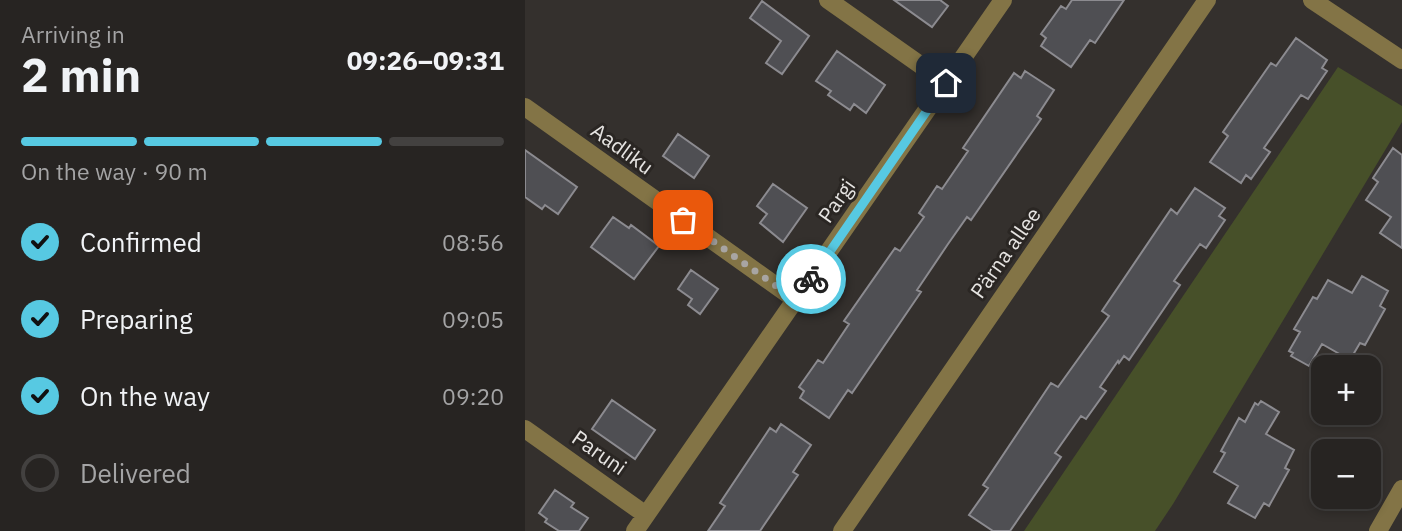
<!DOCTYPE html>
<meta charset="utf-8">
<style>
:root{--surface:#272422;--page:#2f2c2a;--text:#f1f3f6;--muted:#a4a4a5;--line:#434140;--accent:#57c9e2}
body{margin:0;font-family:"IBM Plex Sans",sans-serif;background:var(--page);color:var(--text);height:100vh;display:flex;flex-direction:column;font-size:26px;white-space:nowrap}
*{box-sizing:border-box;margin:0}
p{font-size:23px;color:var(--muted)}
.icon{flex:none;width:38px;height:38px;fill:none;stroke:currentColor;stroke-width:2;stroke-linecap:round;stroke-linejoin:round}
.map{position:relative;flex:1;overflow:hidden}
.panel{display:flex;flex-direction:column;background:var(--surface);width:525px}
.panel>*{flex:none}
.controls{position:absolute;left:786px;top:355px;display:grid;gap:14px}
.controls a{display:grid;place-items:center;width:70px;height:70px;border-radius:14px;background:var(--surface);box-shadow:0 4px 10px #0003,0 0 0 2px var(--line);font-size:35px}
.pin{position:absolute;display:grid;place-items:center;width:60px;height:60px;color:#fff;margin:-30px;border-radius:14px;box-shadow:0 4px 10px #0006}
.courier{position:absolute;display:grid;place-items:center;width:70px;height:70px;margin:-35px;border:5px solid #57c9e2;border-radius:50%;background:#fff;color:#222;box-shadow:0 2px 9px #0007}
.headline em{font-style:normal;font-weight:800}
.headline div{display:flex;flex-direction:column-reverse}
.headline{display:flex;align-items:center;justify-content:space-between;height:119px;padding:0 21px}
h1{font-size:46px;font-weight:800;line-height:52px}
.bar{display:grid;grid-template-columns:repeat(4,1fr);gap:10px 7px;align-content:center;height:84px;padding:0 21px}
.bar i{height:9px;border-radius:5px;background:var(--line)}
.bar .selected{background:var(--accent)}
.bar p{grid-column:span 4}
ol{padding:0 21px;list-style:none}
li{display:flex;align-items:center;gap:21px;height:77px}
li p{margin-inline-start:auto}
li .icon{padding:7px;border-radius:50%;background:var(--accent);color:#111;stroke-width:4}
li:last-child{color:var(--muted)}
li i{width:38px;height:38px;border:4px solid var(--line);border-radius:50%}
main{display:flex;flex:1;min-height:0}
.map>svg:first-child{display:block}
</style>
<main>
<section class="panel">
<div class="headline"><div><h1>2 min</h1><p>Arriving in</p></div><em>09:26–09:31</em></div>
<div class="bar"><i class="selected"></i><i class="selected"></i><i class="selected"></i><i></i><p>On the way · 90 m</p></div>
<ol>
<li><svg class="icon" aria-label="check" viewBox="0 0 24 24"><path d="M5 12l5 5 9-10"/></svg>Confirmed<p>08:56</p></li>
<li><svg class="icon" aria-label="check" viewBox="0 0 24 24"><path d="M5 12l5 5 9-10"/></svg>Preparing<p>09:05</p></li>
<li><svg class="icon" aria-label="check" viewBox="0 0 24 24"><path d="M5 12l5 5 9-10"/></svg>On the way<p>09:20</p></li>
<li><i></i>Delivered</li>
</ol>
</section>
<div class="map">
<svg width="877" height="531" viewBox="0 0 877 531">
<rect width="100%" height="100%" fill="#34302d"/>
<!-- green -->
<path fill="#475029" d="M813,67l64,39v16l-229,382 -18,27h-131z"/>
<!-- building -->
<path fill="#4f4f53" stroke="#8c8b90" stroke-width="2" d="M369,0h46l8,6 -16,21z
M547,0h52l-29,43 -5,-3 -19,27 -30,-21 5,-8 -5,-4 20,-28 5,3z
M237,1l47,35 -27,38 -16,-11 15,-22 -31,-23z
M771,38l31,22 -5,8 5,3 -19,28 -7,-4 -37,53 6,4 -19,27 -5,-4 -5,8 -31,-21 18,-26 -5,-4 48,-69 5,3z
M312,51l48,34 -19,28 -12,-9 -4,6 -22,-15 3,-4 -15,-10z
M500,71l29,19 -17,26 4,3 -70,101 -4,-3 -19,27 -31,46 4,2 -69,101 -4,-3 -19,28 -29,-20 4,-7 -5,-4 19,-27 5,3 26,-39 -5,-3 51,-73 5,3 24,-34 -5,-4 18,-27 5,3 26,-38 -5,-3 51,-75 7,5z
M153,134l31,22 -15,22 -31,-22z
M868,148l9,7v93l-22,-15 11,-16 -25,-17 12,-18 -5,-4z
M0,150l52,37 -19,27 -13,-9 -3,4 -17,-12z
M248,184l34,24 -24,34 -23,-19 7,-9 -10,-8z
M670,188l30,20 -6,8 6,4 -19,28 -6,-4 -26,37 6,4 -51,75 -5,-4 -5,7 -1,-2 -18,26 6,4 -20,28 -5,-3 -26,37 6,4 -51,74h-17l-24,-16 19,-27 -5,-3 68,-102 7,4 51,-71 -7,-5 69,-102 6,5z
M88,217l16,11 2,-3 28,21 -25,33 -43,-32z
M166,270l27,19 -18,25 -12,-9 4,-6 -14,-10z
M837,276l26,15 -8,15 5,3 -20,36 -5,-2 -10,17 -28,-16 -13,22 -18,-10 2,-3 -4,-2 11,-19 -6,-3 19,-32 4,2 11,-19 24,13z
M87,400l43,30 -20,29 -43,-30z
M736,401l18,11 -13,22 28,16 -9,18 4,2 -20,36 -5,-3 -9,15 -27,-15 10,-17 -24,-14 11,-19 -4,-2 18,-33 6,4 10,-19 3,2z
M256,424l30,21 -18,27 5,3 -38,56h-52l17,-25 -5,-3 50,-75 6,4z
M30,490l19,13 -3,4 17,11 -9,13h-20l-14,-9 2,-3 -8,-6z"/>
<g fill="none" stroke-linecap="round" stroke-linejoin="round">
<!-- minor -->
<path stroke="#837446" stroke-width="18" d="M303,0l118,83
M787,0l90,60
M0,107l271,193
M0,429l121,86
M110,531l368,-531
M317,531l365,-531
M853,531l24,-42"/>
</g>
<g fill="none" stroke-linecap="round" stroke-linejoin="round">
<!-- done -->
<path stroke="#a8a5a3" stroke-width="7" stroke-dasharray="0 12.6" d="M158,220l113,80 15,-21"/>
<!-- route -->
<path stroke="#57c9e2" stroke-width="9" d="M286,279l135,-196"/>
</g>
<g text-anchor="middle" stroke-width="6" stroke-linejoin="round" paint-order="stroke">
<!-- street labels -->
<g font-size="21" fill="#e6e4e2" stroke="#2a2623">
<text transform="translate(97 149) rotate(36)" y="7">Aadliku</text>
<text transform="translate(312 201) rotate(-55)" y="7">Pargi</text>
<text transform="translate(481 253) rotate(-55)" y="7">Pärna allee</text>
<text transform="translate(74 453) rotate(35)" y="7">Paruni</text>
</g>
</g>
</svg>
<div class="controls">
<a>+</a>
<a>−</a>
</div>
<div class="pin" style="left:158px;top:220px;background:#ea580c"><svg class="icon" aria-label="bag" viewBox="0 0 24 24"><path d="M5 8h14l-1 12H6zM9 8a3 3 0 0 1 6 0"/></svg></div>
<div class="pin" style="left:421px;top:83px;background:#1f2937"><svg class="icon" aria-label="home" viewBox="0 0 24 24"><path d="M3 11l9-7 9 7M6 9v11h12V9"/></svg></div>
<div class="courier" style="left:286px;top:279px"><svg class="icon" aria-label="bike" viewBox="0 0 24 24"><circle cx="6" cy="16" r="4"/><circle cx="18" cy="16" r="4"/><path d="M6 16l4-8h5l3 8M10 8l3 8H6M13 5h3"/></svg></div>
</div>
</main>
